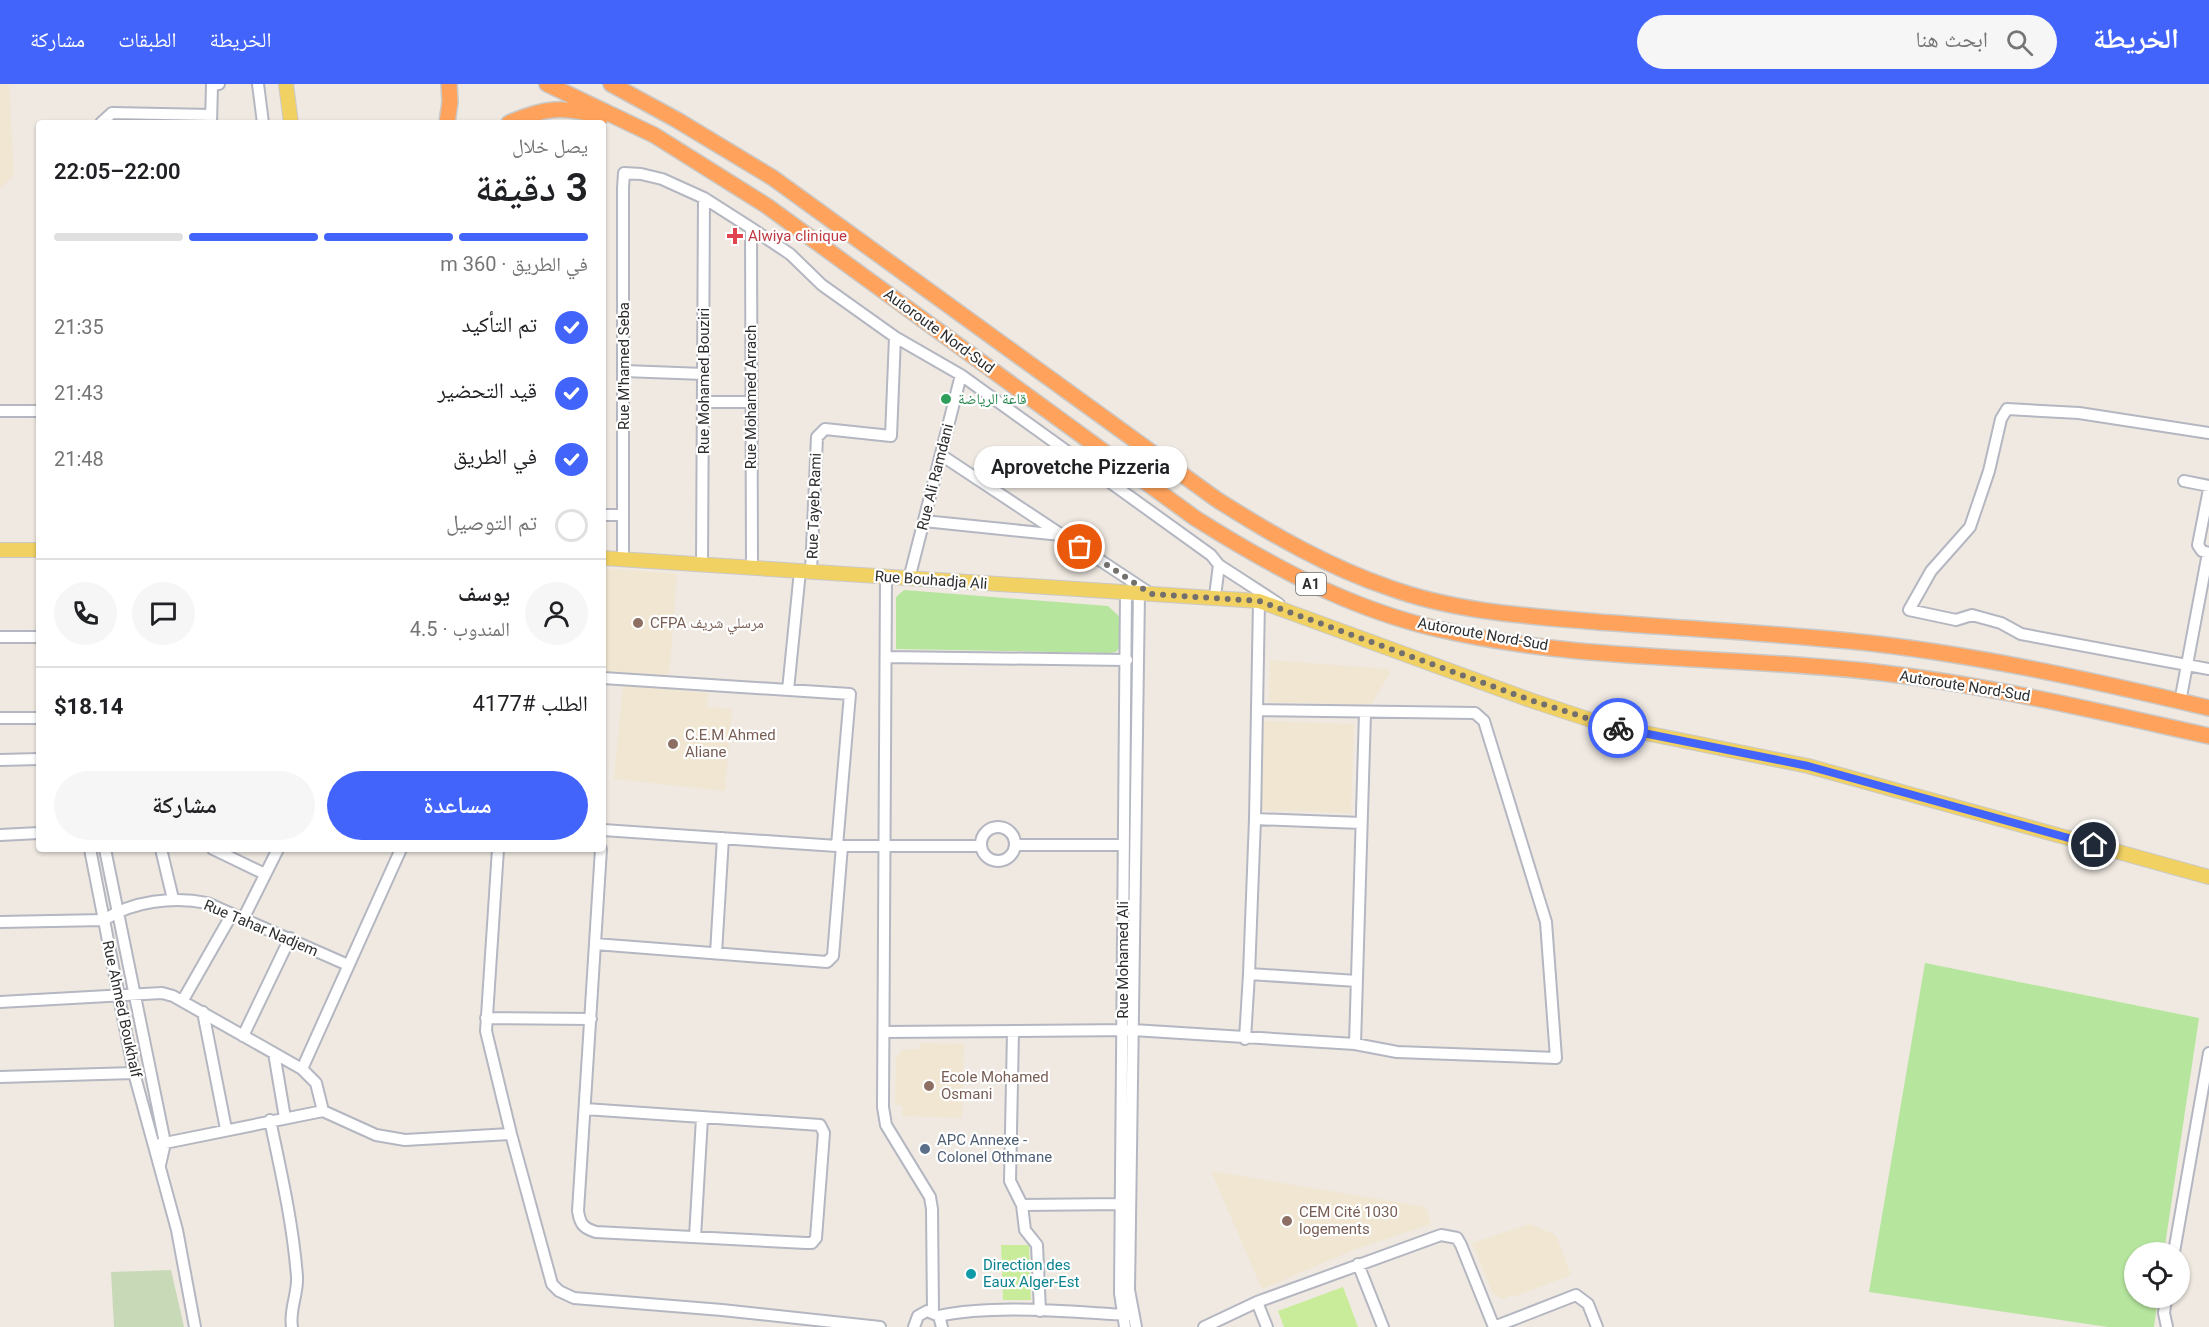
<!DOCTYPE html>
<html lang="ar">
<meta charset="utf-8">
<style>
:root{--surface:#fff;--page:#f6f6f6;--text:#202124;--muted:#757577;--line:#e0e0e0;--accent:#4264fb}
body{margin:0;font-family:Roboto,"Noto Naskh Arabic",sans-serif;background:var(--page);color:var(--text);direction:rtl;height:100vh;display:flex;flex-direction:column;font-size:22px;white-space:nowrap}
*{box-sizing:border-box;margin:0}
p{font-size:20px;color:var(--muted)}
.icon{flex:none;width:33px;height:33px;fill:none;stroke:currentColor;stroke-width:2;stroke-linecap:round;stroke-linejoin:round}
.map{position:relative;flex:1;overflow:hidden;direction:ltr}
.drawer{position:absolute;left:36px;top:36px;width:570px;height:732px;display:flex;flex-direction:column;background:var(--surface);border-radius:6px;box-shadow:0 2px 4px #0004;direction:rtl}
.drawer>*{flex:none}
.tools{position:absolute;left:2124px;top:1158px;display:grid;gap:12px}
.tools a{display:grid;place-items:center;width:66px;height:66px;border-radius:50%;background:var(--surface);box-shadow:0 2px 4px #0004;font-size:30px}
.pin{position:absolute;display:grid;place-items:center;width:51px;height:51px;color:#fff;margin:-26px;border:3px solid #fff;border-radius:50%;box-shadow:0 2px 6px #0007}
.courier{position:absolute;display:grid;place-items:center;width:60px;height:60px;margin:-30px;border:4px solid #4264fb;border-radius:50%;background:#fff;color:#222;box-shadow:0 2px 8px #0007}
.bubble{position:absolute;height:42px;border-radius:21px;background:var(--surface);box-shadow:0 2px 4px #0004;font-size:20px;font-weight:600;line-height:42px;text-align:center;direction:rtl}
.headline em{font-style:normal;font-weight:600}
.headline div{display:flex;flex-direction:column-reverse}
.headline{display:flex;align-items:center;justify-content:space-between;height:102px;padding:0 18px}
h1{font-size:39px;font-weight:600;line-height:45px}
.bar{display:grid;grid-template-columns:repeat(4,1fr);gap:9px 6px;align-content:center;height:72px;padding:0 18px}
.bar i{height:8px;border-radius:4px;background:var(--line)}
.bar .selected{background:var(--accent)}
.bar p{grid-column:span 4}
.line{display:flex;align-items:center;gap:15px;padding:0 18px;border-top:2px solid var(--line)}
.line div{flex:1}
.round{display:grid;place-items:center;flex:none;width:63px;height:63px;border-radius:32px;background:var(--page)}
ol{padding:0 18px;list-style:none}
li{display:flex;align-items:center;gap:18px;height:66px}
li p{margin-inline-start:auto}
li .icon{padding:6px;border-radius:50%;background:var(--accent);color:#fff;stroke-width:4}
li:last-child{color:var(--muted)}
li i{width:33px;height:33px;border:3px solid var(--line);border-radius:50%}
.button{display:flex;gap:12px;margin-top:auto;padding:12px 18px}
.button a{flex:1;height:69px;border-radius:36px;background:var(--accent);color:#fff;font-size:24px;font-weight:600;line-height:69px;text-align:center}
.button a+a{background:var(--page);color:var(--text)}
header{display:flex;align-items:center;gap:36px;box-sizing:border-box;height:84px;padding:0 30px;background:var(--accent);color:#fff}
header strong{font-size:28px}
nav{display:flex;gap:33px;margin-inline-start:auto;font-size:21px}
.search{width:420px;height:54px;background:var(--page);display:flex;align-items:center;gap:15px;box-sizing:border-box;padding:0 21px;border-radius:33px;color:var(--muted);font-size:22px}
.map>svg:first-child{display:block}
</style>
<header>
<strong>الخريطة</strong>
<div class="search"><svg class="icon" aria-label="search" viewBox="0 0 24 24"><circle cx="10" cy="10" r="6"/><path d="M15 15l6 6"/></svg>ابحث هنا</div>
<nav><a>الخريطة</a><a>الطبقات</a><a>مشاركة</a></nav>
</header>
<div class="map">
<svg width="2209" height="1243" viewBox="0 0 2209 1243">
<rect width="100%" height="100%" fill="#efe9e1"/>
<!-- education -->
<path fill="#f0e6d1" d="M0,0h9l5,91 -14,14z
M603,484l74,6 -8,104 -66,-5z
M1270,576l118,9 2,4 -19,32 -102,-3z
M623,601l85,8 -1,14 25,2 -7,82 -111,-12z
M1264,637l90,3 -3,89 -89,-3v-86z
M920,959l44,1 -2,74 -60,-2v-11h-7l1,-46 6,-9 18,-1z
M1211,1087l215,36 5,17 -78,26 -91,39z
M1530,1140l26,11 15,40 -58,22 -1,-2 -9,4 -10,-5 -21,-51z"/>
<!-- green -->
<path fill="#b6e59e" d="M904,506l204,16 12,11 2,11 -2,19 -4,5 -7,1 -213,-4v-52z
M1925,879l274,55 -35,234h-30v46h24l-4,29h-46l-239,-35z"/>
<!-- cemetery -->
<path fill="#c8d9b8" d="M171,1186l13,57h-70l-3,-55z"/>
<!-- pitch -->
<path fill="#c9ec9a" d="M1001,1161h28l2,55h-28z
M1343,1203l15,40h-74l-6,-16z"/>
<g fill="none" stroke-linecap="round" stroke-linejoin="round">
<!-- minor casing -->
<g stroke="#b4b7c1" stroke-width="14">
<path id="minor" d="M258,0l5,39
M101,39l11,-10 99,2
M211,39l1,-38 7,-1
M751,144l1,339
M624,287l80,3
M704,318h46
M0,327h39
M2209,349l-130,-20 -72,-4 -6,10 -12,52 -19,56 -39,44 -22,39 47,10 16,-5 29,8 20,11 188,35
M941,371l207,137
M2184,397l25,5
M2209,405l-11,56 4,6 7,2
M603,431h20
M924,437l137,14
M623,475v-371l1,-15 17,1 21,5 42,19 47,30 39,26 32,31 73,52 66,38 250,180 8,10 60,39
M702,480l2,-366
M811,487l6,-134 8,-8 66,7 4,-99
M886,494l-3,529 3,18 44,72 2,12 1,103
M909,495l52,-204
M1215,512l4,-31
M1259,517l-4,218 106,4
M0,553h39
M886,573l241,3
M603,594l247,16 -13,152
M788,606l12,-119
M2180,618l28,-149
M0,634h39
M0,676l39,-1
M981 760a17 17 0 1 1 34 0a17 17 0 1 1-34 0Z
M603,746l234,16h143
M0,751l39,-2
M1015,761h109
M90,765l44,224 43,157 18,97
M105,765l60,294 -5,22
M161,765l12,50
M213,765l52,25
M498,765l-12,182 25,103 41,150 7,7 15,7 148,12 158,17
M243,835l35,-70
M0,838l104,-2c28,-19 70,-24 103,-17l141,62
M595,860l232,18 6,-6 9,-110
M716,869l7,-115
M1249,890l6,-155
M183,916l49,-86
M0,918l162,-9 11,3 129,73
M203,928l23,117
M486,934l105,1
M1013,947l-3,150 12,24 3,25 12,15 3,66
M884,948l249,-2 222,14 42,8 159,6 -10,-136 -62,-201 -9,-8 -218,-3
M243,952l47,-98
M1245,955l4,-65 108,7
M1355,960l10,-331
M274,969l11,65
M0,993l134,-4
M585,1025l235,16 4,8 -8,105 -4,5h-6l-210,-11c-13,-4 -16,-8 -18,-21l23,-362
M323,1027l-7,-28 -14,-14 99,-220
M323,1027l53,24 29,5 106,-6
M270,1036c11,52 23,104 27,157 1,17 -8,33 -5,50
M160,1060l163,-33
M1022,1121l99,-1
M695,1153l7,-119
M2174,1168l35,-199
M1358,1180l25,63
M2166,1214l-2,15 3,14
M1257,1218l10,25
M939,1232c56,-12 131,-4 189,-1
M914,1243l4,-11 9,-5 12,5 3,11
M1125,1243l-5,-34 6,-701
M1136,1243l-7,-37 10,-698
M1204,1243l53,-25 184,-67 16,3 4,7 33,82
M1494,1243l82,-32 12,9 9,23"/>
</g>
<!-- major casing -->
<g stroke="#c9c9c9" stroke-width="16">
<path id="major" d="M286,0l5,39
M0,466h39
M603,474l656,43 274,100 73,24 202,41 401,111"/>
</g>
<!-- highway casing -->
<g stroke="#c9c9c9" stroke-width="18">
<path id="highway" d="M547,0l107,51 113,71 428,312c76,48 155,91 243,111 145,34 298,26 445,44 110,13 218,39 326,63
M611,0l66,36 96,58 443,321c55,35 112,68 174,89 66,24 138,28 208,34 84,6 168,11 252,19 120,12 241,39 359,67
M447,39l3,-21 -1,-18
M509,39c34,-15 55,-18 92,-6"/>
</g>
<!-- minor -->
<use href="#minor" stroke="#fff" stroke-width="10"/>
<!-- major -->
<use href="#major" stroke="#f2d163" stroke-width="14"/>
<!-- highway -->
<use href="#highway" stroke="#ffa35c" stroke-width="15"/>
</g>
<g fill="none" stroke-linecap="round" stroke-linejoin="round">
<!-- done -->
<path stroke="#726f6d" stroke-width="6" stroke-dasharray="0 10.8" d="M1080,463l71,47 108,7 274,100 85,27"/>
<!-- route -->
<path stroke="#4264fb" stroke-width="8" d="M1618,644l190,38 286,79"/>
</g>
<!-- markers -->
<path fill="#e0444e" stroke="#fff" stroke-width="2" d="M732 143h6v6h6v6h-6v6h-6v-6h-6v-6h6z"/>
<circle fill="#2e9e5b" stroke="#fff" stroke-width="2" cx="946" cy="315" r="6"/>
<g fill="#8d6e63" stroke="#fff" stroke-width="2">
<circle cx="638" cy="539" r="6"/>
<circle cx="673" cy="660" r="6"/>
<circle cx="929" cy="1002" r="6"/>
<circle cx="1287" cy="1137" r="6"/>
</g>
<circle fill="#5c6f8a" stroke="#fff" stroke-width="2" cx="925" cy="1065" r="6"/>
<circle fill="#0f9aa8" stroke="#fff" stroke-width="2" cx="971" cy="1190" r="6"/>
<g text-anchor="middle" stroke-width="4.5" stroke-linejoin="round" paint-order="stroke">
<!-- shield labels -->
<rect fill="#fff" stroke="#6d6d6d" stroke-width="1.5" x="1296" y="489" width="30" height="22" rx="4.5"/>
<g font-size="14" font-weight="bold" fill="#2e2e2e">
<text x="1311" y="505">A1</text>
</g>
<!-- health labels -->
<g font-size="15" fill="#be3a42" stroke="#fff" text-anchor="start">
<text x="748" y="157">Alwiya clinique</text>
</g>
<!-- street labels -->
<g font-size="15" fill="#2e2e2e" stroke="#fff">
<text transform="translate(939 247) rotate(36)" y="5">Autoroute Nord-Sud</text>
<text transform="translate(624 282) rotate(-90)" y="5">Rue M'hamed Seba</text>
<text transform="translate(704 297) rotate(-90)" y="5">Rue Mohamed Bouziri</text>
<text transform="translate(751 313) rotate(-90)" y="5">Rue Mohamed Arrach</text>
<text transform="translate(935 393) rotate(-76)" y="5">Rue Ali Ramdani</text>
<text transform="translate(814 422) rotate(-88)" y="5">Rue Tayeb Rami</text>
<text transform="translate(931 496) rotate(4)" y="5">Rue Bouhadja Ali</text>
<text transform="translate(1483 550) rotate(10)" y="5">Autoroute Nord-Sud</text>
<text transform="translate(1965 602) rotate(9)" y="5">Autoroute Nord-Sud</text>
<text transform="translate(261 844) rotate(23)" y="5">Rue Tahar Nadjem</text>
<text transform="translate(1123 876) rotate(-90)" y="5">Rue Mohamed Ali</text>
<text transform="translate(122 925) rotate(78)" y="5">Rue Ahmed Boukhalf</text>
</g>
<!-- leisure labels -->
<g font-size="15" fill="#27864d" stroke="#fff" text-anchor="start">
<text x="958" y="320">قاعة الرياضة</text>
</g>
<!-- education labels -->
<g font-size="15" fill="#785e54" stroke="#fff" text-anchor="start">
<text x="650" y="544">CFPA مرسلي شريف</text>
<text x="685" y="656">C.E.M Ahmed<tspan x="685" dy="17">Aliane</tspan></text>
<text x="941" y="998">Ecole Mohamed<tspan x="941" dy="17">Osmani</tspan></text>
<text x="1299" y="1133">CEM Cité 1030<tspan x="1299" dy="17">logements</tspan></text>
</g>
<!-- service labels -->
<g font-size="15" fill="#4e5e75" stroke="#fff" text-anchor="start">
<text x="937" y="1061">APC Annexe -<tspan x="937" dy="17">Colonel Othmane</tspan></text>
</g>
<!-- culture labels -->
<g font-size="15" fill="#0d838f" stroke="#fff" text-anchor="start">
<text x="983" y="1186">Direction des<tspan x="983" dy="17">Eaux Alger-Est</tspan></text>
</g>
</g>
</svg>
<div class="tools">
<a><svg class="icon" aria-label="locate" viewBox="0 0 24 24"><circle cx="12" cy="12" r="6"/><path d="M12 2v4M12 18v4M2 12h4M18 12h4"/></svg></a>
</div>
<div class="pin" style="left:1080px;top:463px;background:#ea580c"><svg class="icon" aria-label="bag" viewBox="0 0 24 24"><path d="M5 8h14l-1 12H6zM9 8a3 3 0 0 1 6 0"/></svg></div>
<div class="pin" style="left:2094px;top:761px;background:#1f2937"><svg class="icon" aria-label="home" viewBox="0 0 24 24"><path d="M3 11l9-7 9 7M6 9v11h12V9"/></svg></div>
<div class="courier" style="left:1618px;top:644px"><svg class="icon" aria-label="bike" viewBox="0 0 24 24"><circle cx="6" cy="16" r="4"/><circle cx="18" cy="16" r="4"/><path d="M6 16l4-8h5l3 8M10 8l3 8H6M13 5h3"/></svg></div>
<div class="bubble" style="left:974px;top:362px;width:213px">Aprovetche Pizzeria</div>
<section class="drawer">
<div class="headline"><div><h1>3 دقيقة</h1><p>يصل خلال</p></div><em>22:00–22:05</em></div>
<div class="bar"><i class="selected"></i><i class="selected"></i><i class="selected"></i><i></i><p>في الطريق · 360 m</p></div>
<ol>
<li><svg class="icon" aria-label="check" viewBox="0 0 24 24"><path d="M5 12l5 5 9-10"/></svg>تم التأكيد<p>21:35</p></li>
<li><svg class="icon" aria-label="check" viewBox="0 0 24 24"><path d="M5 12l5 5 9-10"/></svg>قيد التحضير<p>21:43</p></li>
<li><svg class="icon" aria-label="check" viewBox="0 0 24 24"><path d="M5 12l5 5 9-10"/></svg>في الطريق<p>21:48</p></li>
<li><i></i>تم التوصيل</li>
</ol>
<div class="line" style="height:108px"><a class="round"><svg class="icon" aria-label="person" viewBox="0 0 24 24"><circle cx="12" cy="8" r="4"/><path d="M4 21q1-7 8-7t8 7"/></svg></a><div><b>يوسف</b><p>المندوب · 4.5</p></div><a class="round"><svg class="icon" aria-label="chat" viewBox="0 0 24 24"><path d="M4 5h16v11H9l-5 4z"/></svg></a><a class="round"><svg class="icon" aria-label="phone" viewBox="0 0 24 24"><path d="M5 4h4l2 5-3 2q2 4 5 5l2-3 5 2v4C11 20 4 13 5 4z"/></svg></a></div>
<div class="line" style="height:78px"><div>الطلب #4177</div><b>$18.14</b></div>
<div class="button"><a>مساعدة</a><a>مشاركة</a></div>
</section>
</div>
